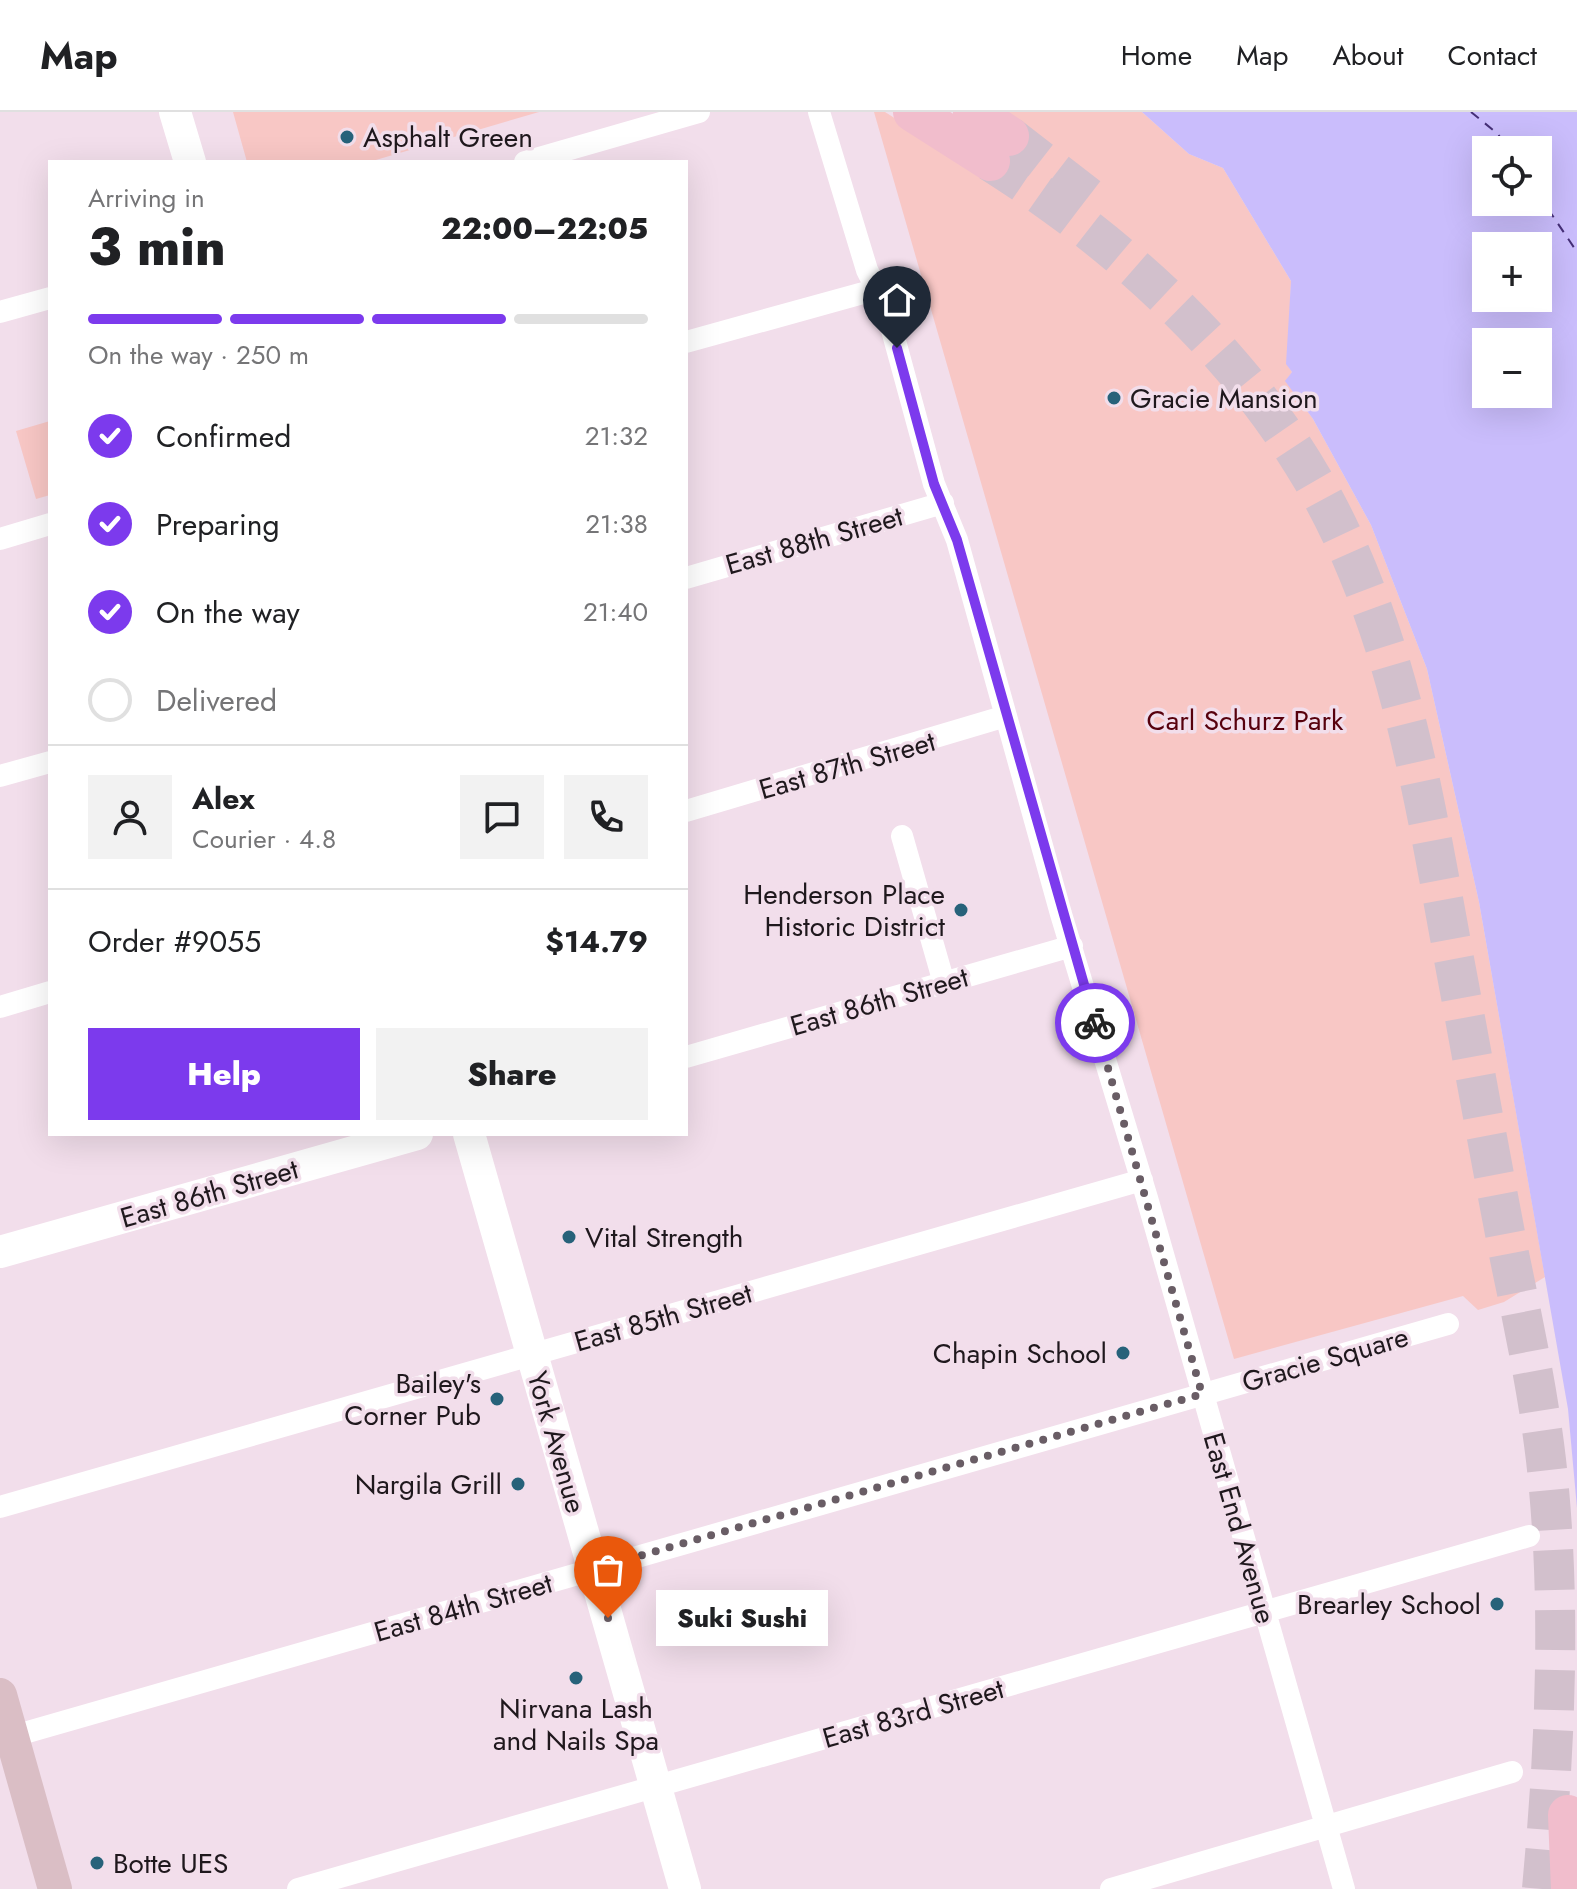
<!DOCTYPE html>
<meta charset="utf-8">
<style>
:root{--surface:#fff;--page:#f2f2f2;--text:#202124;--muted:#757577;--line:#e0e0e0;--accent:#7c3aed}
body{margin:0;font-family:Jost,sans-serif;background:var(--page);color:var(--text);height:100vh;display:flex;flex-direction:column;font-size:30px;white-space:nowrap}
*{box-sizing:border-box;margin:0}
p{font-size:26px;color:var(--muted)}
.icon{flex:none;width:44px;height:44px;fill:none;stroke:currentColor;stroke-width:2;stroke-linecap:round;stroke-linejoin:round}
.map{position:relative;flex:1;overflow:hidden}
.side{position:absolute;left:48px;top:48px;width:640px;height:976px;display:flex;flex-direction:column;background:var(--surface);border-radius:0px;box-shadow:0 8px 32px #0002}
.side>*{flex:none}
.buttons{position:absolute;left:1472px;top:24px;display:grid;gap:16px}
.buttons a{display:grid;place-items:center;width:80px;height:80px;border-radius:0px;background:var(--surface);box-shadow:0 8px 32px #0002;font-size:40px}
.pin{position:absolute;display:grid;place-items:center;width:68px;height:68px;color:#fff;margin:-82px -34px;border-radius:50% 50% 50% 0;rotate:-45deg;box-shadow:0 0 8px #0007}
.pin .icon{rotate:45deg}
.courier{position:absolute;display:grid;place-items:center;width:80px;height:80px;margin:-40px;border:6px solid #7c3aed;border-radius:50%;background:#fff;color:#222;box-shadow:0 2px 10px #0007}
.bubble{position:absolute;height:56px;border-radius:0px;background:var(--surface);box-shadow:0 8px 32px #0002;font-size:26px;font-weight:800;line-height:56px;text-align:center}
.overview em{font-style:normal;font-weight:800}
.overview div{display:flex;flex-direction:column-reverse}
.overview{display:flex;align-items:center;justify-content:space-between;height:136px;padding:0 40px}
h1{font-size:52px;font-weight:800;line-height:60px}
.bar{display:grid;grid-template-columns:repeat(4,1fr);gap:12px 8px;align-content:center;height:96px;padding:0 40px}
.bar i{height:10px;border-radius:6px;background:var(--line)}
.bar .current{background:var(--accent)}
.bar p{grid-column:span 4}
.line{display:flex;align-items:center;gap:20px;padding:0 40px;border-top:2px solid var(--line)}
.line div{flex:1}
.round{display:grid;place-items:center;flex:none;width:84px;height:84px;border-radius:0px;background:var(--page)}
ol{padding:0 40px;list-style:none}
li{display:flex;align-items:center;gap:24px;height:88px}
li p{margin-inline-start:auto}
li .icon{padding:8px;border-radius:50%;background:var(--accent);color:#fff;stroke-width:4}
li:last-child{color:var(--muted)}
li i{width:44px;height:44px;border:4px solid var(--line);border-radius:50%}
.button{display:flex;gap:16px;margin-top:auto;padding:16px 40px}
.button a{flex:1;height:92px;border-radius:0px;background:var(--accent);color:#fff;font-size:32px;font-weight:800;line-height:92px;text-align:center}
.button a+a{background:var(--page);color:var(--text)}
header{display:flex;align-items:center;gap:48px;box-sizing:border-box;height:112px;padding:0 40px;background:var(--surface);border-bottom:2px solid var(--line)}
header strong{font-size:38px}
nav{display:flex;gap:44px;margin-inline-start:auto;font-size:28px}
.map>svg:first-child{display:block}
</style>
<header>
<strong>Map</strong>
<nav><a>Home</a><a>Map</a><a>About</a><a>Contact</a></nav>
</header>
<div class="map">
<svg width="1577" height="1777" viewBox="0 0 1577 1777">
<rect width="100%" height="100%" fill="#f2deeb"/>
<!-- green -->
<path fill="#f8c7c5" d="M233,0h306l-170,50h-122z
M874,0h11l98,62 20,-62h139l47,42 34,14 68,113 -3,85 4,6 -6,9 27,38 58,106 56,144 52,233 66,375 -41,25 -26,8 -15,-14 -229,63z
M50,309v74l-14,4 -20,-68z"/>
<!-- water -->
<path fill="#cabdfc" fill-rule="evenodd" d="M1142,0h435v1396l-9,-99 -89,-507 -52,-233 -56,-144 -58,-106 -28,-38 7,-9 -6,-8 5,-83 -68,-113 -34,-14zM1486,38h52v52h-52zM1486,134h52v52h-52zM1486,230h52v52h-52z"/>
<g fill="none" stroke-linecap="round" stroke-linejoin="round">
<!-- ferry -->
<path stroke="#452f77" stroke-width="2" stroke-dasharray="10 8" stroke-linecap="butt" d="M1471,0l27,22 10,16
M1538,82l39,58"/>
<!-- motorway-tunnel -->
<path stroke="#d2c0cc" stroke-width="40" stroke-dasharray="40 20" stroke-linecap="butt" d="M1009,24l88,68
M990,49c129,82 246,187 323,319 90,155 114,338 147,511 16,87 32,175 49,263 14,68 29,137 37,206 16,142 9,288 -4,429"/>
<!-- minor -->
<path stroke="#fff" stroke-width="22" d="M819,0l48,158 19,38 48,176 23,56 104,374 86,284 197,691
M525,50l174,-50
M0,200l50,-14
M686,230l188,-52
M0,427l50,-15
M686,466l257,-75
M0,664l50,-14
M686,699l320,-95
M902,724l42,147
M0,895l50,-15
M686,945l386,-111
M0,1395l1142,-327
M0,1628l1448,-416
M298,1777l1231,-353
M1111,1777l401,-117"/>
<!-- secondary -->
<path stroke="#fff" stroke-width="32" d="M175,0l15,50
M469,1022l216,755
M0,1140l417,-118"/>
<!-- primary -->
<path stroke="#dabec5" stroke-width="34" d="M0,1583l55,194"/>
<!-- motorway -->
<path stroke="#f1bdcc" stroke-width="40" d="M913,0l77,49
M973,0l36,24
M1568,1703l3,74"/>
</g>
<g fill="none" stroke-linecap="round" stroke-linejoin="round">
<!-- done -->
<path stroke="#695d65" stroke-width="8" stroke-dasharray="0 14.4" d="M608,1506l-14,-49 608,-175 -107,-371"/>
<!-- route -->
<path stroke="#7c3aed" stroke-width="10" d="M897,236l37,136 23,56 138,483"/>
</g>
<!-- markers -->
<g fill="#27627a" stroke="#f2deeb" stroke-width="3">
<circle cx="347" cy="25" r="8"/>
<circle cx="1114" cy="286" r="8"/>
<circle cx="961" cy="798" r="8"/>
<circle cx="569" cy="1125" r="8"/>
<circle cx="1123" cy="1241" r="8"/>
<circle cx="497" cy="1287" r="8"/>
<circle cx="518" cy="1372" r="8"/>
<circle cx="1497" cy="1492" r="8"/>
<circle cx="576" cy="1566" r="8"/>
<circle cx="97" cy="1751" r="8"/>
</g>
<g text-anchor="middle" stroke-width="7" stroke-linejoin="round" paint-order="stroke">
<!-- poi labels -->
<g font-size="28" fill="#1f181d" stroke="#f2deeb" text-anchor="end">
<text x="363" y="35" text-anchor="start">Asphalt Green</text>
<text x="1130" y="296" text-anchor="start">Gracie Mansion</text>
<text x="945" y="792">Henderson Place<tspan x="945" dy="32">Historic District</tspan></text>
<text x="585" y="1135" text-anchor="start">Vital Strength</text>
<text x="1107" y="1251">Chapin School</text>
<text x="481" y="1281">Bailey's<tspan x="481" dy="32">Corner Pub</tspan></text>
<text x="502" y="1382">Nargila Grill</text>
<text x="1481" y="1502">Brearley School</text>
<text x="576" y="1606" text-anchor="middle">Nirvana Lash<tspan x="576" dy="32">and Nails Spa</tspan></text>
<text x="113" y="1761" text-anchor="start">Botte UES</text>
</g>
<!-- street labels -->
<g font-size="28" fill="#1f181d" stroke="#f2deeb">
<text transform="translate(814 428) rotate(-16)" y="10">East 88th Street</text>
<text transform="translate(847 653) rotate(-16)" y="10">East 87th Street</text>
<text transform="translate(879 889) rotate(-16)" y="10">East 86th Street</text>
<text transform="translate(209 1081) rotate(-16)" y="10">East 86th Street</text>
<text transform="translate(663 1205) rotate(-16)" y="10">East 85th Street</text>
<text transform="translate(1325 1247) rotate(-16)" y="10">Gracie Square</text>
<text transform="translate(557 1330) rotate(74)" y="10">York Avenue</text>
<text transform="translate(1240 1416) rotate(74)" y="10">East End Avenue</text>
<text transform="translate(463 1495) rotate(-16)" y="10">East 84th Street</text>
<text transform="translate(913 1601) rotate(-16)" y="10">East 83rd Street</text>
</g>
<!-- park labels -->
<g font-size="28" fill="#57000d" stroke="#f2deeb">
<text x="1245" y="618">Carl Schurz Park</text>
</g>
</g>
</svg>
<div class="buttons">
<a><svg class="icon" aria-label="locate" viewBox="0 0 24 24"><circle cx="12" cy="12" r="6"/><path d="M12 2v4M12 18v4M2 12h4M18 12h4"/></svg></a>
<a>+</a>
<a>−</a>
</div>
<div class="pin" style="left:608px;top:1506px;background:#ea580c"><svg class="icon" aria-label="bag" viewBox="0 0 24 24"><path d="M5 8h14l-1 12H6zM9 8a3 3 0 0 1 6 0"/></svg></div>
<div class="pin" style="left:897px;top:236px;background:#1f2937"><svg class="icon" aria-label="home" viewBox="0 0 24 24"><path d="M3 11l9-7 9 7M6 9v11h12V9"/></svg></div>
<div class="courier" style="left:1095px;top:911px"><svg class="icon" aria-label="bike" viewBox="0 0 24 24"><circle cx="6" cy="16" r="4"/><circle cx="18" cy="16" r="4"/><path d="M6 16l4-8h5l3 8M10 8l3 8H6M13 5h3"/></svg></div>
<div class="bubble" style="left:656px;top:1478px;width:172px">Suki Sushi</div>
<section class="side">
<div class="overview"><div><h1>3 min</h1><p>Arriving in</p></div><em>22:00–22:05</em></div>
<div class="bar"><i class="current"></i><i class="current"></i><i class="current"></i><i></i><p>On the way · 250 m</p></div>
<ol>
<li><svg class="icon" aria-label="check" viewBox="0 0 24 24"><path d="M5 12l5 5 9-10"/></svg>Confirmed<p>21:32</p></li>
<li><svg class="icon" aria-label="check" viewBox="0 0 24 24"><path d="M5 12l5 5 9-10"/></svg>Preparing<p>21:38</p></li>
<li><svg class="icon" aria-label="check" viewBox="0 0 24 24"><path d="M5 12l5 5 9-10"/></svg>On the way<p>21:40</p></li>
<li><i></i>Delivered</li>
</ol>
<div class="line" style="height:144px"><a class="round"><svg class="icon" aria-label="person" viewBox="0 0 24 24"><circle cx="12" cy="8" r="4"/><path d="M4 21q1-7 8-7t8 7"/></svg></a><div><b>Alex</b><p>Courier · 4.8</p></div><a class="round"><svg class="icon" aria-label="chat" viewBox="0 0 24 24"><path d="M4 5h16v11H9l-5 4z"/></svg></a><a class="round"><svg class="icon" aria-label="phone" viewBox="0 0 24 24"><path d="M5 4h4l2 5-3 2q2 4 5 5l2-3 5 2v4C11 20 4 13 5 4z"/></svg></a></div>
<div class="line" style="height:104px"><div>Order #9055</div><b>$14.79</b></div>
<div class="button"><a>Help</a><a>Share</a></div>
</section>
</div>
